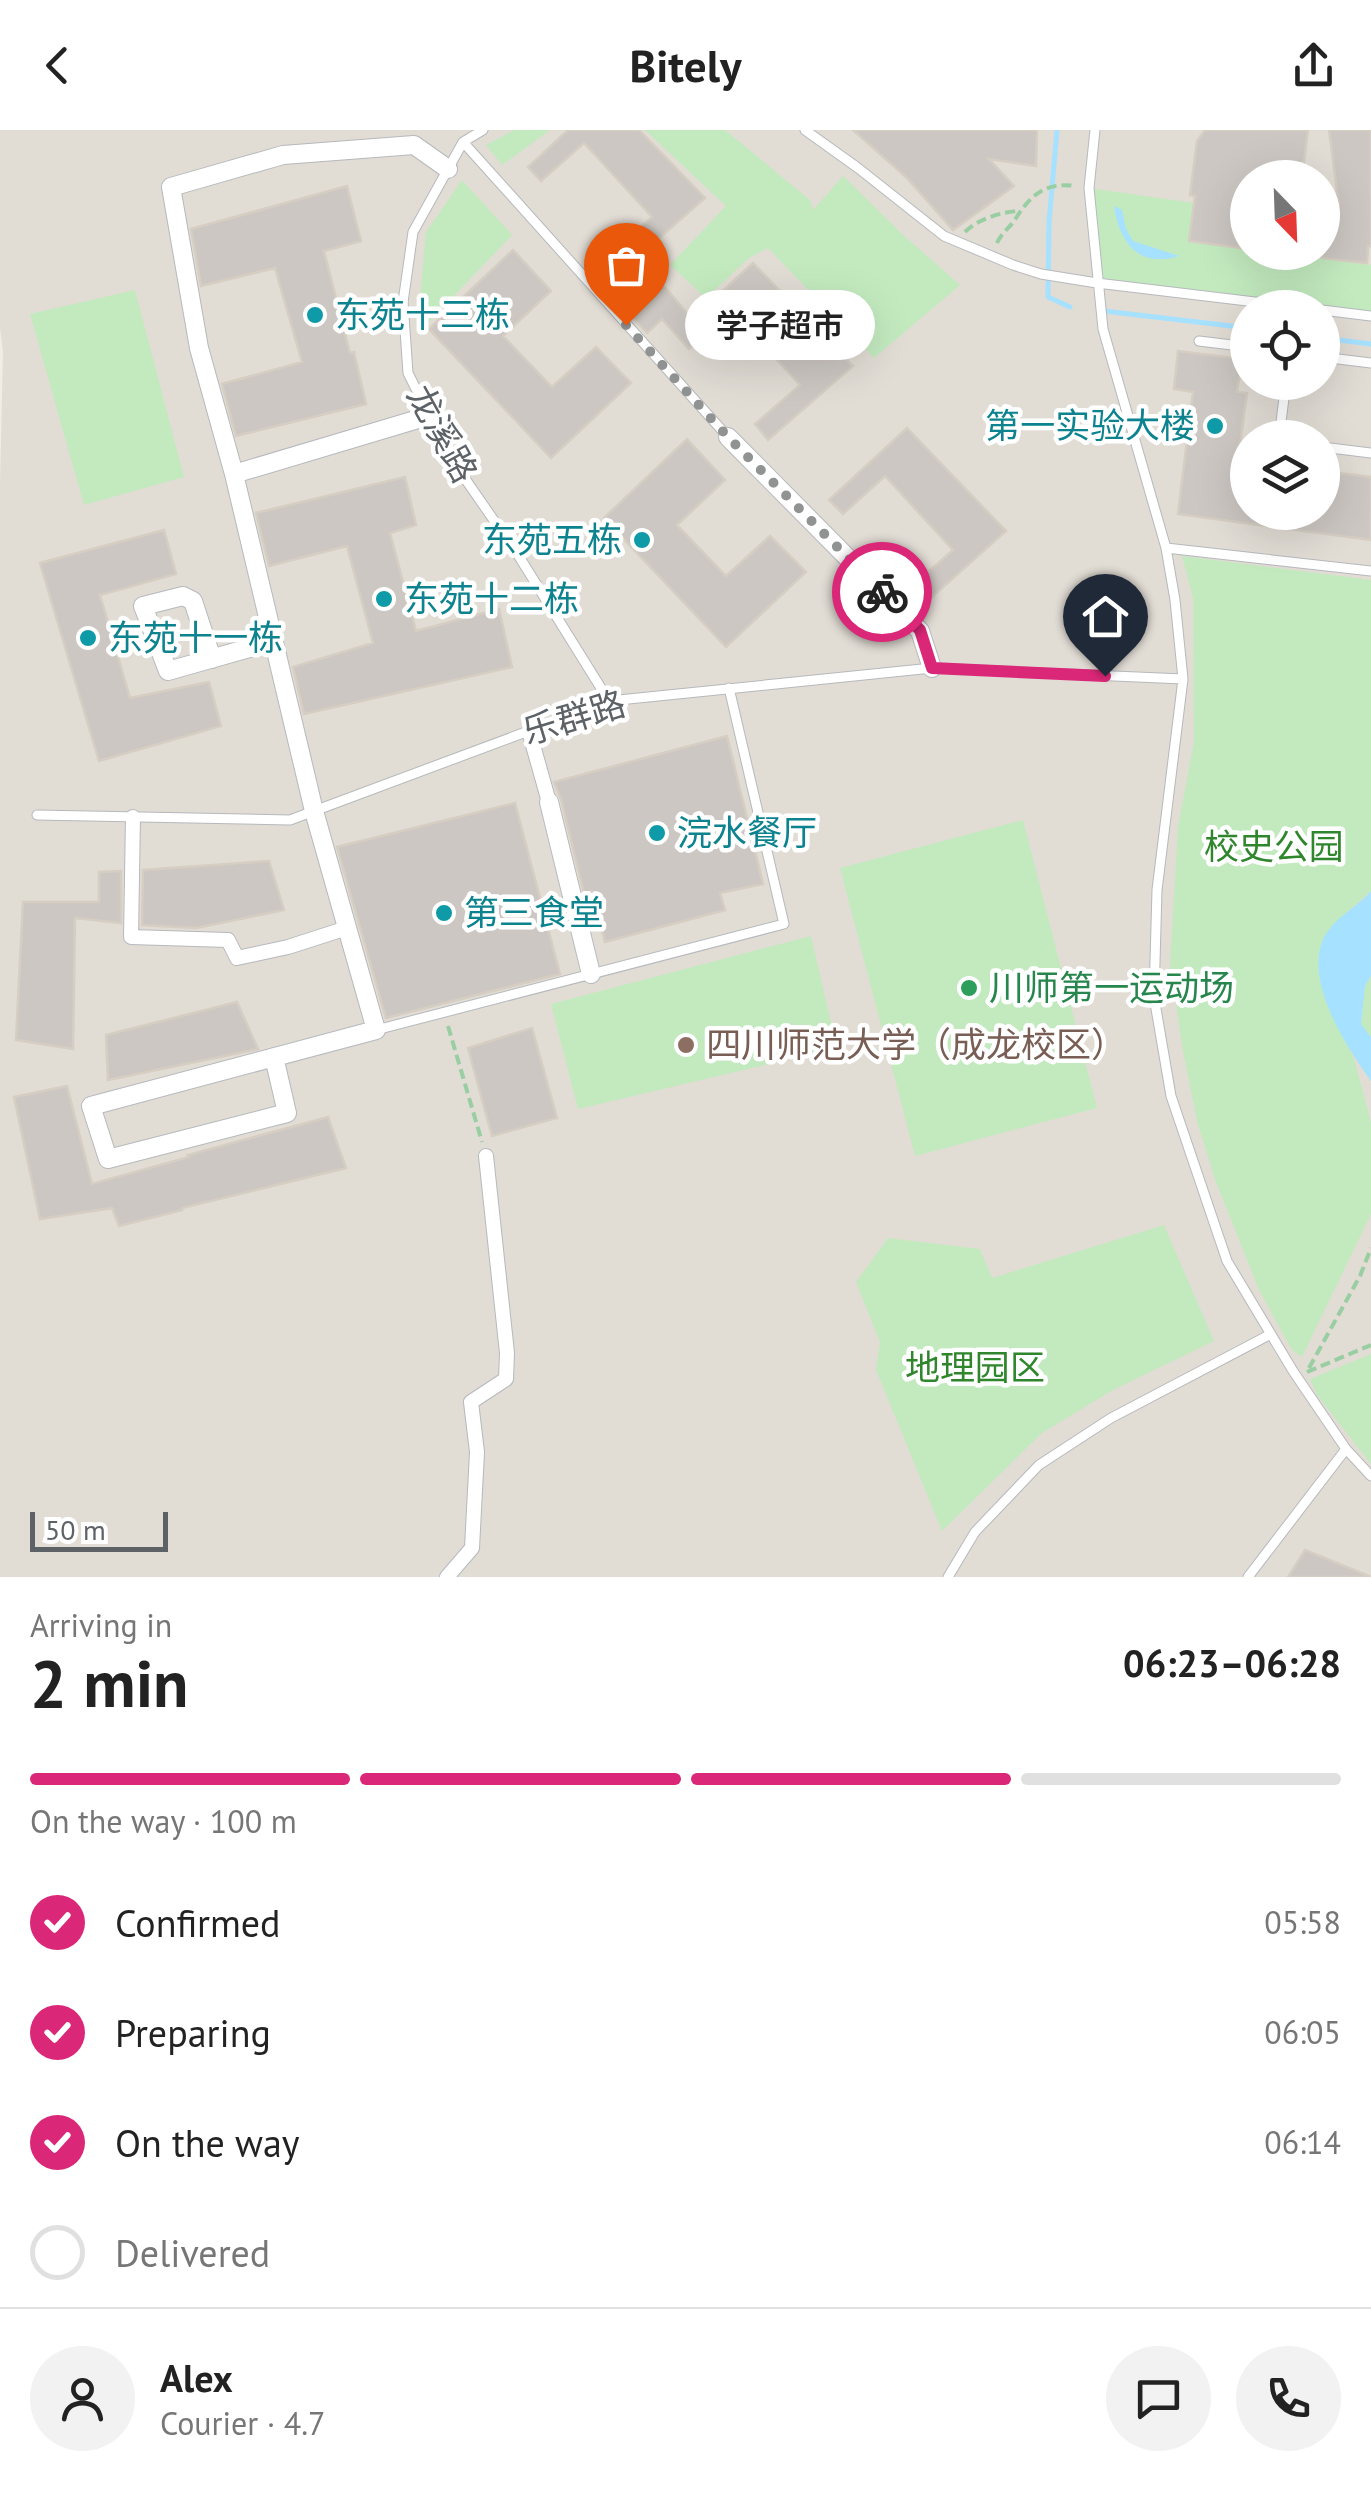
<!DOCTYPE html>
<meta charset="utf-8">
<style>
:root{--surface:#fff;--page:#f2f2f2;--text:#222;--muted:#767676;--line:#e0e0e0;--accent:#db2777}
body{margin:0;font-family:"PT Sans","Noto Sans SC",sans-serif;background:var(--page);color:var(--text);height:100vh;display:flex;flex-direction:column;font-size:38px;white-space:nowrap}
*{box-sizing:border-box;margin:0}
p{font-size:32px;color:var(--muted)}
.icon{flex:none;width:55px;height:55px;fill:none;stroke:currentColor;stroke-width:2;stroke-linecap:round;stroke-linejoin:round}
.map{position:relative;height:1447px;overflow:hidden}
.drawer{display:flex;flex-direction:column;background:var(--surface);flex:1}
.drawer>*{flex:none}
.needle{width:65px;rotate:157deg}
.controls{position:absolute;left:1230px;top:30px;display:grid;gap:20px}
.controls a{display:grid;place-items:center;width:110px;height:110px;border-radius:50%;background:var(--surface);box-shadow:0 10px 40px #0002;font-size:50px}
.scale{position:absolute;left:30px;bottom:25px;width:138px;box-sizing:border-box;padding-left:10px;border:5px solid #5d6267;border-top:0;font-size:28px;line-height:35px;white-space:nowrap;color:#5d6267;-webkit-text-stroke:8px #fff;paint-order:stroke}
.pin{position:absolute;display:grid;place-items:center;width:85px;height:85px;color:#fff;margin:-102px -42px;border-radius:50% 50% 50% 0;rotate:-45deg;box-shadow:0 0 10px #0007}
.pin .icon{rotate:45deg}
.courier{position:absolute;display:grid;place-items:center;width:100px;height:100px;margin:-50px;border:8px solid #db2777;border-radius:50%;background:#fff;color:#222;box-shadow:0 2px 12px #0007}
.bubble{position:absolute;height:70px;border-radius:35px;background:var(--surface);box-shadow:0 10px 40px #0002;font-size:32px;font-weight:600;line-height:70px;text-align:center}
.head em{font-style:normal;font-weight:600}
.head div{display:flex;flex-direction:column-reverse}
.head{display:flex;align-items:center;justify-content:space-between;height:170px;padding:0 30px}
h1{font-size:65px;font-weight:600;line-height:75px}
.bar{display:grid;grid-template-columns:repeat(4,1fr);gap:15px 10px;align-content:center;height:120px;padding:0 30px}
.bar i{height:12px;border-radius:8px;background:var(--line)}
.bar .selected{background:var(--accent)}
.bar p{grid-column:span 4}
.line{display:flex;align-items:center;gap:25px;padding:0 30px;border-top:2px solid var(--line)}
.line div{flex:1}
.round{display:grid;place-items:center;flex:none;width:105px;height:105px;border-radius:52px;background:var(--page)}
ol{padding:0 30px;list-style:none}
li{display:flex;align-items:center;gap:30px;height:110px}
li p{margin-inline-start:auto}
li .icon{padding:10px;border-radius:50%;background:var(--accent);color:#fff;stroke-width:4}
li:last-child{color:var(--muted)}
li i{width:55px;height:55px;border:5px solid var(--line);border-radius:50%}
header{display:flex;justify-content:space-between;align-items:center;height:130px;padding:0 30px;background:var(--surface);font-size:45px;font-weight:600}
.map>svg:first-child{display:block}
</style>
<header><svg class="icon" aria-label="back" viewBox="0 0 24 24"><path d="M15 5l-7 7 7 7"/></svg>Bitely<svg class="icon" aria-label="share" viewBox="0 0 24 24"><path d="M12 15V3M7 8l5-5 5 5M5 13v7h14v-7"/></svg></header>
<div class="map">
<svg width="1371" height="1447" viewBox="0 0 1371 1447">
<rect width="100%" height="100%" fill="#f1ede5"/>
<!-- education -->
<path fill="#e1dcd4" fill-rule="evenodd" d="M0,0h1371v1447h-1371v-1092l3,-133 -3,-24zM1248,48h74v74h-74zM1248,178h74v74h-74zM1248,308h74v74h-74z"/>
<!-- green -->
<path fill="#c3eabf" d="M514,0h36l-48,35 -16,-20z
M645,0h80l85,70 3,10 30,-34 58,57 59,52 -86,73 -106,-110 -19,10 -43,40 -36,-33 56,-59z
M462,50l50,55 -83,87 -10,-12 7,-78z
M1089,58l105,15 -4,39 57,7 1,3 26,1 97,12v51l-49,-8 -20,-1 -205,-24z
M135,160l49,187 -100,28 -54,-191z
M1182,426l189,24v311l-40,36 -3,79 26,52 17,65v91l-69,143 -10,-7 -33,-60 -43,-108 -18,-57 -15,-74 -13,-86 8,-139 16,-84 -1,-144z
M1023,690l74,288 -182,48 -75,-288z
M811,806l26,112 -259,61 -27,-105z
M1371,846v61l-10,-12 4,-39z
M1164,1095l50,116 -101,49 -71,43 -100,98 -66,-161 4,-28 -24,-60 32,-44 92,11 12,29z
M1371,1224v110l-54,-69 -7,-16z"/>
<!-- water -->
<path fill="#a6e1ff" d="M1114,76l8,4 4,19 7,12 46,15c-40,13 -60,-14 -65,-50z
M1371,761v85l-6,10 -4,38 10,13v44c-26,-36 -76,-112 -40,-154 11,-13 28,-22 40,-36z"/>
<g fill="none" stroke-linecap="round" stroke-linejoin="round">
<!-- stream -->
<path stroke="#a6e1ff" stroke-width="5" d="M1057,0l-8,92 -1,75 22,10
M1104,181l144,17
M1322,208l49,6"/>
</g>
<!-- building -->
<path fill="#ccc7c2" stroke="#d6cec3" stroke-width="2.5" d="M568,0h71l66,68 -66,58 53,63 61,-56 100,103 -85,74 -13,-16 45,-39 -68,-74 -43,38 -27,-30 -15,14 -26,-28 15,-13 -29,-35 45,-40 -68,-74 -43,38 -13,-14z
M853,0h184l-1,36 -47,-7 25,27 -61,44 -46,-52z
M1205,0h103l-6,48h-54v71l-59,-8 6,-45 -5,-1 7,-54z
M1329,0h42v116h-3l-1,17 -45,-5 5,-54 12,2z
M347,56l14,55 -37,10 26,102 4,-1 12,52 -130,32 -14,-52 80,-22 -27,-94 -74,18 -10,-57z
M513,120l38,41 -48,45 49,51 44,-40 35,36 -80,75 -122,-129z
M1178,221l64,8 -5,33 10,1 -9,66 10,2v51h74v-41l49,6v63l-193,-26 15,-122 -19,-3z
M907,298l99,103 -84,75 -13,-17 44,-39 -68,-74 -42,38 -14,-14z
M687,309l38,41 -48,45 49,51 44,-40 36,36 -80,75 -122,-129z
M405,347l11,48 -26,8 26,98 83,-22 13,58 -208,47 -11,-47 80,-24 -26,-97 -78,20 -13,-53z
M164,400l12,44 -76,21 30,103 79,-16 12,44 -122,35 -59,-198z
M727,606l36,148 -43,9 5,17 -120,32 -13,-51 -8,2 -23,-94 -7,-17z
M515,673l45,171 -174,44 -49,-171z
M269,731l15,49 -88,18 -54,-3 1,-55z
M121,741v52l-46,-5 -2,131 -57,-9 7,-138h76v-30z
M237,872l21,47 -150,31 -2,-45z
M532,898l25,90 -65,18 -24,-88z
M67,956l25,98 97,-27 -1,-2 140,-38 18,51 -164,40v2l-63,16 -7,-18 -72,11 -26,-122z
M1305,1420l64,26v1h-81z"/>
<g fill="none" stroke-linecap="round" stroke-linejoin="round">
<!-- service casing -->
<g stroke="#b6b9bd" stroke-width="11">
<path id="service" d="M483,0l-20,12 -50,90 -10,70 5,71 42,84 70,101 89,143
M805,0l53,38 86,68 69,29 28,9 56,9 208,25
M1095,0l-6,58 14,141 63,219 9,52 8,79 -26,211 -3,107 17,99 56,165 66,110 53,78 25,27
M463,12l265,295
M1322,180l49,6
M1199,211l49,6
M1322,227l49,6
M1279,308l7,-56
M1322,317l49,6
M1166,418l205,23
M37,685l253,5 319,-119 323,-33 251,11
M376,900l408,-106 -55,-236
M948,1447l27,-45 64,-67 72,-47 160,-84
M1248,1447l98,-128"/>
</g>
<!-- pedestrian casing -->
<g stroke="#b6b9bd" stroke-width="16">
<path id="pedestrian" d="M529,601l20,71
M133,687l-2,120 97,3 9,18 51,-11 59,-19
M447,1447l25,-29 5,-96 -6,-50 35,-23 1,-26 -21,-197"/>
</g>
<!-- minor casing -->
<g stroke="#b6b9bd" stroke-width="20">
<path id="minor" d="M427,284l-12,6 -181,54 -35,-126 -28,-161 112,-32 131,-10 34,24
M728,307l192,194 12,37
M234,344l80,337 62,219 -285,76 17,53 179,-46 -13,-56
M212,529l-19,-58 -10,-5 -40,10 25,65 106,-30
M549,672l42,172"/>
</g>
<!-- path -->
<path stroke="#99cea3" stroke-width="4" stroke-dasharray="10 5" stroke-linecap="butt" d="M965,102c13,-13 36,-20 54,-21
M997,113c5,-11 13,-15 19,-25 15,-23 29,-36 59,-32
M448,896l34,116
M1309,1238l51,-92 11,-28
M1307,1242l64,-27"/>
<!-- service -->
<use href="#service" stroke="#fff" stroke-width="9"/>
<!-- pedestrian -->
<use href="#pedestrian" stroke="#fff" stroke-width="14"/>
<!-- minor -->
<use href="#minor" stroke="#fff" stroke-width="18"/>
</g>
<g fill="none" stroke-linecap="round" stroke-linejoin="round">
<!-- done -->
<path stroke="#919393" stroke-width="10" stroke-dasharray="0 18" d="M626,195l102,112 154,155"/>
<!-- route -->
<path stroke="#db2777" stroke-width="12" d="M882,462l38,38 12,38 173,8"/>
</g>
<!-- markers -->
<g fill="#0f9aa8" stroke="#fff" stroke-width="4">
<circle cx="315" cy="185" r="10"/>
<circle cx="1215" cy="296" r="10"/>
<circle cx="642" cy="410" r="10"/>
<circle cx="384" cy="469" r="10"/>
<circle cx="88" cy="508" r="10"/>
<circle cx="657" cy="703" r="10"/>
<circle cx="444" cy="783" r="10"/>
</g>
<circle fill="#2e9e5b" stroke="#fff" stroke-width="4" cx="969" cy="858" r="10"/>
<circle fill="#8d6e63" stroke="#fff" stroke-width="4" cx="686" cy="915" r="10"/>
<g text-anchor="middle" stroke-width="9" stroke-linejoin="round" paint-order="stroke">
<!-- culture labels -->
<g font-size="35" fill="#0d838f" stroke="#fff" text-anchor="start">
<text x="335" y="197">东苑十三栋</text>
<text x="1195" y="308" text-anchor="end">第一实验大楼</text>
<text x="622" y="422" text-anchor="end">东苑五栋</text>
<text x="404" y="481">东苑十二栋</text>
<text x="108" y="520">东苑十一栋</text>
<text x="677" y="715">浣水餐厅</text>
<text x="464" y="795">第三食堂</text>
</g>
<!-- street labels -->
<g font-size="35" fill="#5d6267" stroke="#fff">
<text transform="translate(442 304) rotate(61)" y="12">龙溪路</text>
<text transform="translate(574 588) rotate(-17)" y="12">乐群路</text>
</g>
<!-- park labels -->
<g font-size="35" fill="#30862d" stroke="#fff">
<text x="1274" y="729">校史公园</text>
<text x="975" y="1250">地理园区</text>
</g>
<!-- leisure labels -->
<g font-size="35" fill="#27864d" stroke="#fff" text-anchor="start">
<text x="989" y="870">川师第一运动场</text>
</g>
<!-- education labels -->
<g font-size="35" fill="#785e54" stroke="#fff" text-anchor="start">
<text x="706" y="927">四川师范大学（成龙校区）</text>
</g>
</g>
</svg>
<div class="controls">
<a><svg class="needle" viewBox="-14 -14 28 28"><path d="M0-13l5 13h-10z" fill="#e53935"/><path d="M0 13l5-13h-10z" fill="#767676"/></svg></a>
<a><svg class="icon" aria-label="locate" viewBox="0 0 24 24"><circle cx="12" cy="12" r="6"/><path d="M12 2v4M12 18v4M2 12h4M18 12h4"/></svg></a>
<a><svg class="icon" aria-label="layers" viewBox="0 0 24 24"><path d="M12 4l9 5-9 5-9-5zM3 14l9 5 9-5"/></svg></a>
</div>
<div class="scale">50 m</div>
<div class="pin" style="left:626px;top:195px;background:#ea580c"><svg class="icon" aria-label="bag" viewBox="0 0 24 24"><path d="M5 8h14l-1 12H6zM9 8a3 3 0 0 1 6 0"/></svg></div>
<div class="pin" style="left:1105px;top:546px;background:#1f2937"><svg class="icon" aria-label="home" viewBox="0 0 24 24"><path d="M3 11l9-7 9 7M6 9v11h12V9"/></svg></div>
<div class="courier" style="left:882px;top:462px"><svg class="icon" aria-label="bike" viewBox="0 0 24 24"><circle cx="6" cy="16" r="4"/><circle cx="18" cy="16" r="4"/><path d="M6 16l4-8h5l3 8M10 8l3 8H6M13 5h3"/></svg></div>
<div class="bubble" style="left:685px;top:160px;width:190px">学子超市</div>
</div>
<section class="drawer">
<div class="head"><div><h1>2 min</h1><p>Arriving in</p></div><em>06:23–06:28</em></div>
<div class="bar"><i class="selected"></i><i class="selected"></i><i class="selected"></i><i></i><p>On the way · 100 m</p></div>
<ol>
<li><svg class="icon" aria-label="check" viewBox="0 0 24 24"><path d="M5 12l5 5 9-10"/></svg>Confirmed<p>05:58</p></li>
<li><svg class="icon" aria-label="check" viewBox="0 0 24 24"><path d="M5 12l5 5 9-10"/></svg>Preparing<p>06:05</p></li>
<li><svg class="icon" aria-label="check" viewBox="0 0 24 24"><path d="M5 12l5 5 9-10"/></svg>On the way<p>06:14</p></li>
<li><i></i>Delivered</li>
</ol>
<div class="line" style="height:180px"><a class="round"><svg class="icon" aria-label="person" viewBox="0 0 24 24"><circle cx="12" cy="8" r="4"/><path d="M4 21q1-7 8-7t8 7"/></svg></a><div><b>Alex</b><p>Courier · 4.7</p></div><a class="round"><svg class="icon" aria-label="chat" viewBox="0 0 24 24"><path d="M4 5h16v11H9l-5 4z"/></svg></a><a class="round"><svg class="icon" aria-label="phone" viewBox="0 0 24 24"><path d="M5 4h4l2 5-3 2q2 4 5 5l2-3 5 2v4C11 20 4 13 5 4z"/></svg></a></div>
</section>
